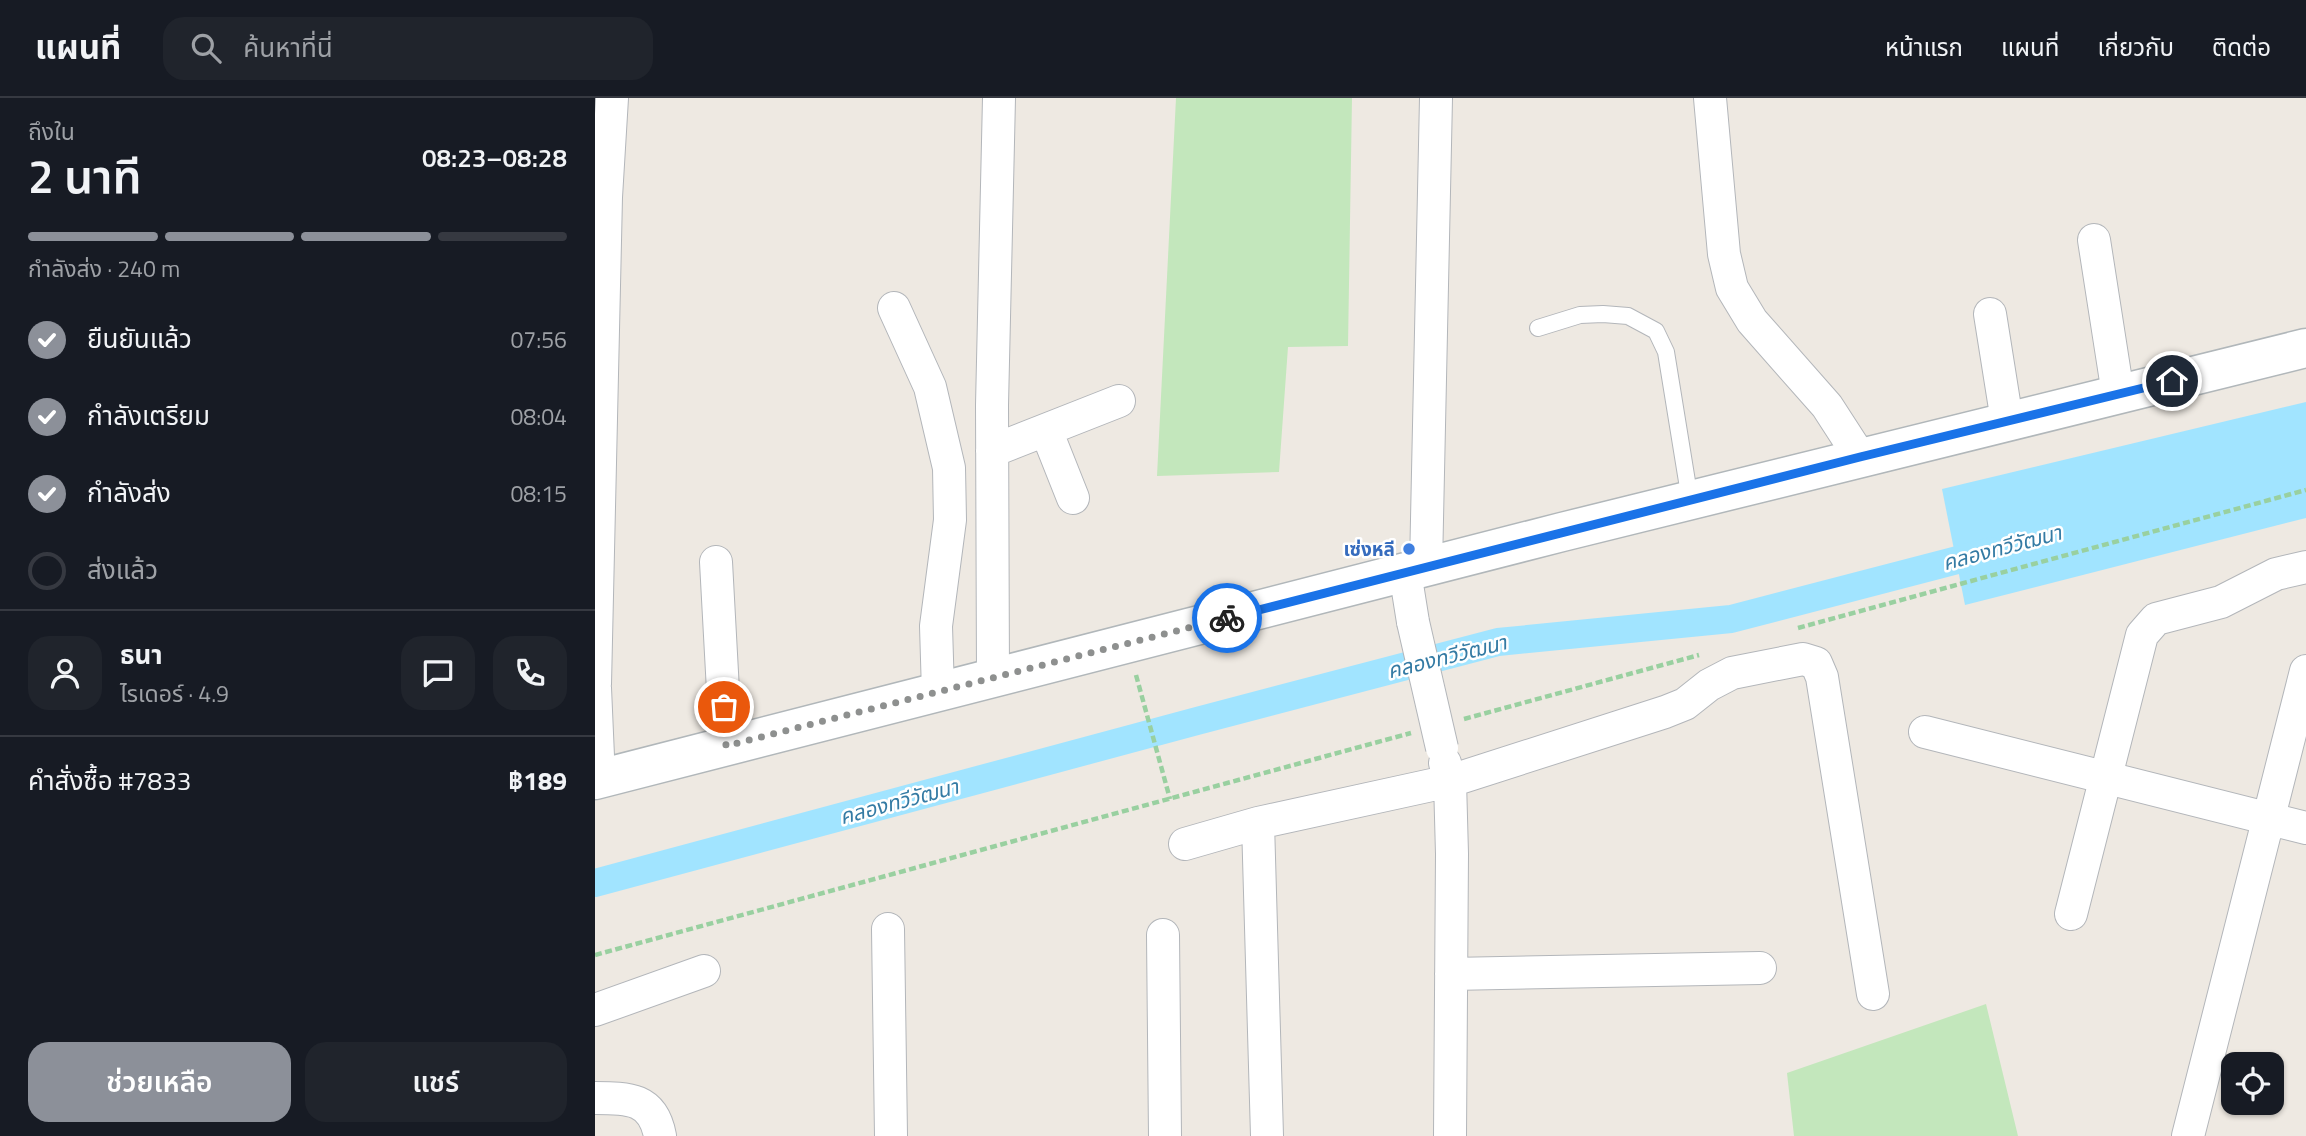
<!DOCTYPE html>
<html lang="th">
<meta charset="utf-8">
<style>
:root{--surface:#171b24;--page:#20242c;--text:#f1f3f6;--muted:#9ea1a6;--line:#363941;--accent:#8c9099}
body{margin:0;font-family:"Titillium Web","Noto Sans Thai",sans-serif;background:var(--page);color:var(--text);height:100vh;display:flex;flex-direction:column;font-size:26px;white-space:nowrap}
*{box-sizing:border-box;margin:0}
p{font-size:23px;color:var(--muted)}
.icon{flex:none;width:38px;height:38px;fill:none;stroke:currentColor;stroke-width:2;stroke-linecap:round;stroke-linejoin:round}
.map{position:relative;flex:1;overflow:hidden}
.side{display:flex;flex-direction:column;background:var(--surface);width:595px}
.side>*{flex:none}
.tools{position:absolute;left:1626px;top:954px;display:grid;gap:14px}
.tools a{display:grid;place-items:center;width:63px;height:63px;border-radius:14px;background:var(--surface);box-shadow:0 2px 5px #0004;font-size:35px}
.pin{position:absolute;display:grid;place-items:center;width:60px;height:60px;color:#fff;margin:-30px;border:4px solid #fff;border-radius:50%;box-shadow:0 2px 7px #0007}
.courier{position:absolute;display:grid;place-items:center;width:70px;height:70px;margin:-35px;border:5px solid #1a73e8;border-radius:50%;background:#fff;color:#222;box-shadow:0 2px 9px #0007}
.summary em{font-style:normal;font-weight:600}
.summary div{display:flex;flex-direction:column-reverse}
.summary{display:flex;align-items:center;justify-content:space-between;height:119px;padding:0 28px}
h1{font-size:46px;font-weight:600;line-height:52px}
.bar{display:grid;grid-template-columns:repeat(4,1fr);gap:10px 7px;align-content:center;height:84px;padding:0 28px}
.bar i{height:9px;border-radius:5px;background:var(--line)}
.bar .active{background:var(--accent)}
.bar p{grid-column:span 4}
.line{display:flex;align-items:center;gap:18px;padding:0 28px;border-top:2px solid var(--line)}
.line div{flex:1}
.round{display:grid;place-items:center;flex:none;width:74px;height:74px;border-radius:21px;background:var(--page)}
ol{padding:0 28px;list-style:none}
li{display:flex;align-items:center;gap:21px;height:77px}
li p{margin-inline-start:auto}
li .icon{padding:7px;border-radius:50%;background:var(--accent);color:#fff;stroke-width:4}
li:last-child{color:var(--muted)}
li i{width:38px;height:38px;border:4px solid var(--line);border-radius:50%}
.action{display:flex;gap:14px;margin-top:auto;padding:14px 28px}
.action a{flex:1;height:80px;border-radius:21px;background:var(--accent);color:#fff;font-size:28px;font-weight:600;line-height:80px;text-align:center}
.action a+a{background:var(--page);color:var(--text)}
header{display:flex;align-items:center;gap:42px;box-sizing:border-box;height:98px;padding:0 35px;background:var(--surface);border-bottom:2px solid var(--line)}
header strong{font-size:33px}
nav{display:flex;gap:38px;margin-inline-start:auto;font-size:24px}
.search{width:490px;height:63px;background:var(--page);display:flex;align-items:center;gap:18px;box-sizing:border-box;padding:0 24px;border-radius:21px;color:var(--muted);font-size:26px}
main{display:flex;flex:1;min-height:0}
.map>svg:first-child{display:block}
</style>
<header>
<strong>แผนที่</strong>
<div class="search"><svg class="icon" aria-label="search" viewBox="0 0 24 24"><circle cx="10" cy="10" r="6"/><path d="M15 15l6 6"/></svg>ค้นหาที่นี่</div>
<nav><a>หน้าแรก</a><a>แผนที่</a><a>เกี่ยวกับ</a><a>ติดต่อ</a></nav>
</header>
<main>
<section class="side">
<div class="summary"><div><h1>2 นาที</h1><p>ถึงใน</p></div><em>08:23–08:28</em></div>
<div class="bar"><i class="active"></i><i class="active"></i><i class="active"></i><i></i><p>กำลังส่ง · 240 m</p></div>
<ol>
<li><svg class="icon" aria-label="check" viewBox="0 0 24 24"><path d="M5 12l5 5 9-10"/></svg>ยืนยันแล้ว<p>07:56</p></li>
<li><svg class="icon" aria-label="check" viewBox="0 0 24 24"><path d="M5 12l5 5 9-10"/></svg>กำลังเตรียม<p>08:04</p></li>
<li><svg class="icon" aria-label="check" viewBox="0 0 24 24"><path d="M5 12l5 5 9-10"/></svg>กำลังส่ง<p>08:15</p></li>
<li><i></i>ส่งแล้ว</li>
</ol>
<div class="line" style="height:126px"><a class="round"><svg class="icon" aria-label="person" viewBox="0 0 24 24"><circle cx="12" cy="8" r="4"/><path d="M4 21q1-7 8-7t8 7"/></svg></a><div><b>ธนา</b><p>ไรเดอร์ · 4.9</p></div><a class="round"><svg class="icon" aria-label="chat" viewBox="0 0 24 24"><path d="M4 5h16v11H9l-5 4z"/></svg></a><a class="round"><svg class="icon" aria-label="phone" viewBox="0 0 24 24"><path d="M5 4h4l2 5-3 2q2 4 5 5l2-3 5 2v4C11 20 4 13 5 4z"/></svg></a></div>
<div class="line" style="height:91px"><div>คำสั่งซื้อ #7833</div><b>฿189</b></div>
<div class="action"><a>ช่วยเหลือ</a><a>แชร์</a></div>
</section>
<div class="map">
<svg width="1711" height="1038" viewBox="0 0 1711 1038">
<rect width="100%" height="100%" fill="#eee9e2"/>
<!-- green -->
<path fill="#c3e7bc" d="M581,0h176l-4,248 -60,1 -9,125 -122,4z
M1391,906l32,132h-224l-7,-63z"/>
<!-- water -->
<path fill="#a1e4ff" d="M1711,304v116l-341,87 -23,-116z"/>
<g fill="none" stroke-linecap="round" stroke-linejoin="round">
<!-- canal -->
<path stroke="#a1e4ff" stroke-width="28" d="M0,785l602,-162 301,-79 233,-23 261,-68"/>
<!-- lane casing -->
<g stroke="#b3b6ba" stroke-width="18">
<path id="lane" d="M943,230l42,-13 23,-1 25,2 28,15 10,21 24,148"/>
</g>
<!-- street casing -->
<g stroke="#b3b6ba" stroke-width="34">
<path id="street" d="M1115,0l14,156 8,34 20,33 75,85 33,51
M1499,142l24,154
M299,210l36,79 19,81 1,52 -14,106 2,66
M1395,216l17,107
M451,332l27,68
M397,353l127,-50
M121,464l10,184
M831,468l10,-468
M810,474l8,50
M398,579l-1,-272 7,-307
M0,586l11,-487 6,-99
M0,590l4,91
M1330,634l381,96
M663,725l9,313
M590,746l73,-21 192,-42 -5,-18
M1476,816l71,-279 14,-16 65,-17 55,-28 30,-7
M293,831l3,207
M568,837l2,201
M856,876l309,-6
M0,912l109,-39
M0,1000c34,0 58,0 65,38
M855,1038l2,-282 -2,-73 215,-69 20,-8 24,-19 23,-12 71,-14 13,4 6,14 51,317
M1593,1038l118,-465"/>
</g>
<!-- secondary casing -->
<g stroke="#b1b7ba" stroke-width="41">
<path id="secondary" d="M0,682l967,-248 744,-184"/>
</g>
<!-- path -->
<path stroke="#99d0a0" stroke-width="4.5" stroke-dasharray="7 3.5" stroke-linecap="butt" d="M1203,530l508,-138
M541,577l34,124
M869,621l235,-64
M0,857l816,-222"/>
<!-- lane -->
<use href="#lane" stroke="#fff" stroke-width="16"/>
<!-- street -->
<use href="#street" stroke="#fff" stroke-width="32"/>
<!-- secondary -->
<use href="#secondary" stroke="#fff" stroke-width="38"/>
<!-- street-bridge casing -->
<g stroke="#b3b6ba" stroke-width="34" stroke-linecap="butt">
<path id="street-bridge" d="M818,524l29,126"/>
</g>
<!-- street-bridge -->
<use href="#street-bridge" stroke="#fff" stroke-width="32"/>
</g>
<g fill="none" stroke-linecap="round" stroke-linejoin="round">
<!-- done -->
<path stroke="#8e908f" stroke-width="7" stroke-dasharray="0 12.6" d="M129,609l2,39 501,-128"/>
<!-- route -->
<path stroke="#1a73e8" stroke-width="9" d="M632,520l633,-161 312,-76"/>
</g>
<!-- markers -->
<circle fill="#3f7fe0" stroke="#fff" stroke-width="2.5" cx="814" cy="451" r="7"/>
<g text-anchor="middle" stroke-width="5" stroke-linejoin="round" paint-order="stroke">
<!-- shop labels -->
<g font-size="19" font-weight="bold" fill="#366cbe" stroke="#fff" text-anchor="end">
<text x="800" y="458">เซ่งหลี</text>
</g>
<!-- water labels -->
<g font-size="21" font-style="italic" fill="#347ba4" stroke="#fff">
<text transform="translate(1407 450) rotate(-15)" y="7">คลองทวีวัฒนา</text>
<text transform="translate(852 559) rotate(-14)" y="7">คลองทวีวัฒนา</text>
<text transform="translate(304 704) rotate(-15)" y="7">คลองทวีวัฒนา</text>
</g>
</g>
</svg>
<div class="tools">
<a><svg class="icon" aria-label="locate" viewBox="0 0 24 24"><circle cx="12" cy="12" r="6"/><path d="M12 2v4M12 18v4M2 12h4M18 12h4"/></svg></a>
</div>
<div class="pin" style="left:129px;top:609px;background:#ea580c"><svg class="icon" aria-label="bag" viewBox="0 0 24 24"><path d="M5 8h14l-1 12H6zM9 8a3 3 0 0 1 6 0"/></svg></div>
<div class="pin" style="left:1577px;top:283px;background:#1f2937"><svg class="icon" aria-label="home" viewBox="0 0 24 24"><path d="M3 11l9-7 9 7M6 9v11h12V9"/></svg></div>
<div class="courier" style="left:632px;top:520px"><svg class="icon" aria-label="bike" viewBox="0 0 24 24"><circle cx="6" cy="16" r="4"/><circle cx="18" cy="16" r="4"/><path d="M6 16l4-8h5l3 8M10 8l3 8H6M13 5h3"/></svg></div>
</div>
</main>
